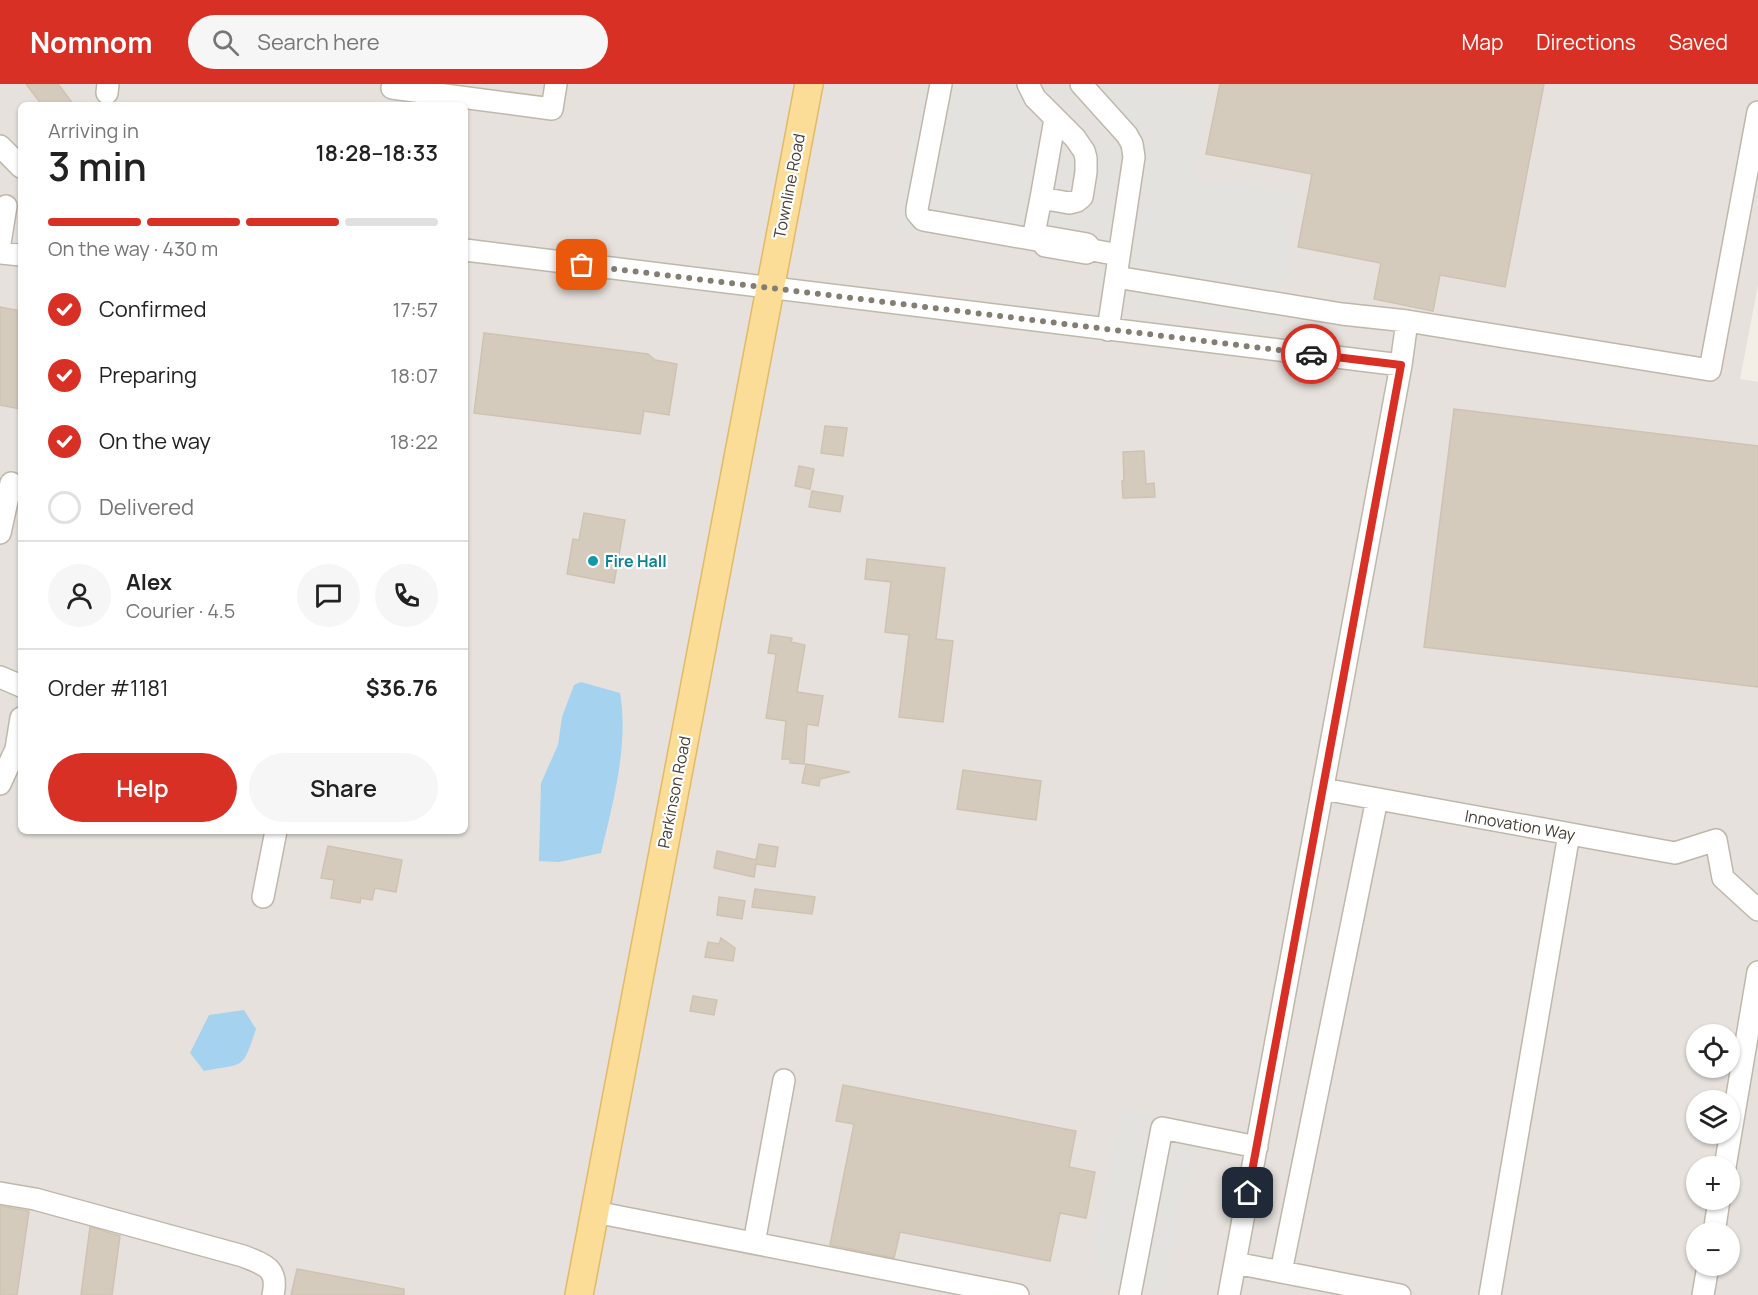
<!DOCTYPE html>
<meta charset="utf-8">
<style>
:root{--surface:#fff;--page:#f6f6f6;--text:#222;--muted:#767676;--line:#e0e0e0;--accent:#d93025}
body{margin:0;font-family:Manrope,sans-serif;background:var(--page);color:var(--text);height:100vh;display:flex;flex-direction:column;font-size:22px;white-space:nowrap}
*{box-sizing:border-box;margin:0}
p{font-size:20px;color:var(--muted)}
.icon{flex:none;width:33px;height:33px;fill:none;stroke:currentColor;stroke-width:2;stroke-linecap:round;stroke-linejoin:round}
.map{position:relative;flex:1;overflow:hidden}
.drawer{position:absolute;left:18px;top:18px;width:450px;height:732px;display:flex;flex-direction:column;background:var(--surface);border-radius:9px;box-shadow:0 2px 4px #0004}
.drawer>*{flex:none}
.fabs{position:absolute;left:1686px;top:940px;display:grid;gap:12px}
.fabs a{display:grid;place-items:center;width:54px;height:54px;border-radius:50%;background:var(--surface);box-shadow:0 2px 4px #0004;font-size:30px}
.pin{position:absolute;display:grid;place-items:center;width:51px;height:51px;color:#fff;margin:-26px;border-radius:12px;box-shadow:0 3px 9px #0006}
.courier{position:absolute;display:grid;place-items:center;width:60px;height:60px;margin:-30px;border:4px solid #d93025;border-radius:50%;background:#fff;color:#222;box-shadow:0 2px 8px #0007}
.overview em{font-style:normal;font-weight:600}
.overview div{display:flex;flex-direction:column-reverse}
.overview{display:flex;align-items:center;justify-content:space-between;height:102px;padding:0 30px}
h1{font-size:39px;font-weight:600;line-height:45px}
.bar{display:grid;grid-template-columns:repeat(4,1fr);gap:9px 6px;align-content:center;height:72px;padding:0 30px}
.bar i{height:8px;border-radius:4px;background:var(--line)}
.bar .on{background:var(--accent)}
.bar p{grid-column:span 4}
.line{display:flex;align-items:center;gap:15px;padding:0 30px;border-top:2px solid var(--line)}
.line div{flex:1}
.round{display:grid;place-items:center;flex:none;width:63px;height:63px;border-radius:32px;background:var(--page)}
ol{padding:0 30px;list-style:none}
li{display:flex;align-items:center;gap:18px;height:66px}
li p{margin-inline-start:auto}
li .icon{padding:6px;border-radius:50%;background:var(--accent);color:#fff;stroke-width:4}
li:last-child{color:var(--muted)}
li i{width:33px;height:33px;border:3px solid var(--line);border-radius:50%}
.primary-button{display:flex;gap:12px;margin-top:auto;padding:12px 30px}
.primary-button a{flex:1;height:69px;border-radius:36px;background:var(--accent);color:#fff;font-size:24px;font-weight:600;line-height:69px;text-align:center}
.primary-button a+a{background:var(--page);color:var(--text)}
header{display:flex;align-items:center;gap:36px;box-sizing:border-box;height:84px;padding:0 30px;background:var(--accent);color:#fff}
header strong{font-size:28px}
nav{display:flex;gap:33px;margin-inline-start:auto;font-size:21px}
.search{width:420px;height:54px;background:var(--page);display:flex;align-items:center;gap:15px;box-sizing:border-box;padding:0 21px;border-radius:33px;color:var(--muted);font-size:22px}
.map>svg:first-child{display:block}
</style>
<header>
<strong>Nomnom</strong>
<div class="search"><svg class="icon" aria-label="search" viewBox="0 0 24 24"><circle cx="10" cy="10" r="6"/><path d="M15 15l6 6"/></svg>Search here</div>
<nav><a>Map</a><a>Directions</a><a>Saved</a></nav>
</header>
<div class="map">
<svg width="1758" height="1211" viewBox="0 0 1758 1211">
<rect width="100%" height="100%" fill="#f3efe7"/>
<!-- industrial -->
<path fill="#e6e1dc" fill-rule="evenodd" d="M0,0h1758v201l-18,94 18,3v913h-1758zM21,21h444v726h-444zM1696,951h34v33h-34zM1696,1017h34v33h-34zM1696,1083h34v33h-34zM1696,1149h34v33h-34z"/>
<!-- parking -->
<path fill="#e4e2df" d="M919,0h207l81,12 -12,82 102,15 -20,134 -180,-27 5,-39 -205,-31z
M1122,1026l76,16 -36,167 -76,-17z"/>
<!-- water -->
<path fill="#a5d2ef" d="M581,598l39,11c9,51 -7,110 -19,160l-42,9 -20,-1 2,-78 17,-38 4,-28 12,-32z
M244,926l12,19c-14,41 -10,34 -52,42l-14,-18 19,-38z"/>
<!-- building -->
<path fill="#d5cbbd" stroke="#cfc3b0" stroke-width="1.5" d="M26,0h32l16,21h-32z
M1220,0h324l-39,203 -65,-12 -7,36 -59,-12 7,-36 -83,-16 14,-73 -106,-20z
M0,223l21,4v98l-21,-4z
M484,249l164,21 7,6 22,4 -8,51 -25,-4 -4,23 -166,-21z
M1454,325l304,37v241l-334,-40z
M825,342l22,2 -4,28 -22,-3z
M1144,367l2,33 8,-1 1,14 -32,1 -1,-17h2l-1,-29z
M799,382l15,3 -4,20 -15,-3z
M812,407l31,5 -3,16 -31,-5z
M584,429l41,7 -11,63 -47,-9 6,-35 6,1z
M867,475l78,9 -9,71 17,2 -10,81 -44,-5 10,-82 -24,-3 6,-50 -26,-3z
M771,551l21,3 -1,4 14,3 -8,47 26,4 -5,30 -11,-2 -3,40 -14,-1v-4h-8l4,-38 -20,-3 10,-64 -8,-1z
M806,680l44,8 -30,7 -1,7 -17,-3z
M963,686l78,11 -5,39 -79,-11z
M759,760l19,3 -3,20 -19,-3 -2,13 -40,-9 3,-17 39,9z
M328,762l74,14 -6,32 -21,-4 -3,12 -11,-2 -1,5 -29,-5 3,-18 -13,-2z
M755,805l60,8 -3,17 -60,-7z
M719,813l26,4 -3,18 -25,-4z
M721,854l14,10 -2,13 -28,-4 3,-15 11,2z
M693,912l24,4 -3,15 -24,-4z
M843,1001l233,46 -7,36 26,5 -9,46 -26,-5 -10,48 -150,-29 -6,26 -64,-13 24,-121 -18,-3z
M0,1122l29,5 -12,84h-17z
M90,1143l30,9 -8,59h-31z
M297,1185l107,20v6h-113z"/>
<g fill="none" stroke-linecap="round" stroke-linejoin="round">
<!-- minor casing -->
<g stroke="#bfb7aa" stroke-width="24">
<path id="minor" d="M941,0l-24,125v4l6,7 119,21
M1028,0l7,14 40,40 9,13 2,7v14l-4,25 -5,4 -8,2 -28,-5 -8,41
M1081,0l46,51 5,9 2,13 -26,173
M392,4l160,21 4,-25
M107,9l1,-9
M0,62l21,21
M1041,114l14,-79
M0,159l6,-37
M465,166l936,115
M1092,166l-5,-6 -40,-7 -5,4 3,5 41,7 6,-3 27,5
M0,169l21,2
M1116,193l226,37 65,7
M0,449l11,-50
M0,593l21,9
M0,700l16,-35 5,-31
M1323,705l352,64 41,-13 7,38 35,32
M263,813l13,-66
M1725,1083l33,-195
M0,1109l35,6 208,57c22,9 36,12 30,39
M595,1128l423,83
M1714,1149l5,-33
M754,1159l30,-163
M1235,1179l165,32
M1281,1188l96,-473
M1130,1211l32,-167 95,19
M1229,1211l172,-930 6,-44 303,49 48,-258
M1490,1211l79,-461
M1703,1211l5,-29"/>
</g>
<!-- major casing -->
<g stroke="#e1ba67" stroke-width="30">
<path id="major" d="M579,1211l230,-1211"/>
</g>
<!-- minor -->
<use href="#minor" stroke="#fff" stroke-width="21"/>
<!-- major -->
<use href="#major" stroke="#fcdd97" stroke-width="27"/>
</g>
<g fill="none" stroke-linecap="round" stroke-linejoin="round">
<!-- done -->
<path stroke="#837d74" stroke-width="6" stroke-dasharray="0 10.8" d="M582,181l729,89"/>
<!-- route -->
<path stroke="#d93025" stroke-width="8" d="M1248,1109l153,-828 -90,-11"/>
</g>
<!-- markers -->
<circle fill="#0f9aa8" stroke="#fff" stroke-width="2" cx="593" cy="477" r="6"/>
<g text-anchor="middle" stroke-width="4.5" stroke-linejoin="round" paint-order="stroke">
<!-- street labels -->
<g font-size="16" fill="#464036" stroke="#fff">
<text transform="translate(789 102) rotate(-79)" y="6">Townline Road</text>
<text transform="translate(674 708) rotate(-79)" y="6">Parkinson Road</text>
<text transform="translate(1520 741) rotate(10)" y="6">Innovation Way</text>
</g>
<!-- culture labels -->
<g font-size="16" font-weight="bold" fill="#0d838f" stroke="#fff" text-anchor="start">
<text x="605" y="483">Fire Hall</text>
</g>
</g>
</svg>
<div class="fabs">
<a><svg class="icon" aria-label="locate" viewBox="0 0 24 24"><circle cx="12" cy="12" r="6"/><path d="M12 2v4M12 18v4M2 12h4M18 12h4"/></svg></a>
<a><svg class="icon" aria-label="layers" viewBox="0 0 24 24"><path d="M12 4l9 5-9 5-9-5zM3 14l9 5 9-5"/></svg></a>
<a>+</a>
<a>−</a>
</div>
<div class="pin" style="left:582px;top:181px;background:#ea580c"><svg class="icon" aria-label="bag" viewBox="0 0 24 24"><path d="M5 8h14l-1 12H6zM9 8a3 3 0 0 1 6 0"/></svg></div>
<div class="pin" style="left:1248px;top:1109px;background:#1f2937"><svg class="icon" aria-label="home" viewBox="0 0 24 24"><path d="M3 11l9-7 9 7M6 9v11h12V9"/></svg></div>
<div class="courier" style="left:1311px;top:270px"><svg class="icon" aria-label="car" viewBox="0 0 24 24"><path d="M5 17H2v-5l4-1 3-4h7l3 4 3 1v5h-3M9 17h6M6 11h13"/><circle cx="7" cy="17" r="2"/><circle cx="17" cy="17" r="2"/></svg></div>
<section class="drawer">
<div class="overview"><div><h1>3 min</h1><p>Arriving in</p></div><em>18:28–18:33</em></div>
<div class="bar"><i class="on"></i><i class="on"></i><i class="on"></i><i></i><p>On the way · 430 m</p></div>
<ol>
<li><svg class="icon" aria-label="check" viewBox="0 0 24 24"><path d="M5 12l5 5 9-10"/></svg>Confirmed<p>17:57</p></li>
<li><svg class="icon" aria-label="check" viewBox="0 0 24 24"><path d="M5 12l5 5 9-10"/></svg>Preparing<p>18:07</p></li>
<li><svg class="icon" aria-label="check" viewBox="0 0 24 24"><path d="M5 12l5 5 9-10"/></svg>On the way<p>18:22</p></li>
<li><i></i>Delivered</li>
</ol>
<div class="line" style="height:108px"><a class="round"><svg class="icon" aria-label="person" viewBox="0 0 24 24"><circle cx="12" cy="8" r="4"/><path d="M4 21q1-7 8-7t8 7"/></svg></a><div><b>Alex</b><p>Courier · 4.5</p></div><a class="round"><svg class="icon" aria-label="chat" viewBox="0 0 24 24"><path d="M4 5h16v11H9l-5 4z"/></svg></a><a class="round"><svg class="icon" aria-label="phone" viewBox="0 0 24 24"><path d="M5 4h4l2 5-3 2q2 4 5 5l2-3 5 2v4C11 20 4 13 5 4z"/></svg></a></div>
<div class="line" style="height:78px"><div>Order #1181</div><b>$36.76</b></div>
<div class="primary-button"><a>Help</a><a>Share</a></div>
</section>
</div>
